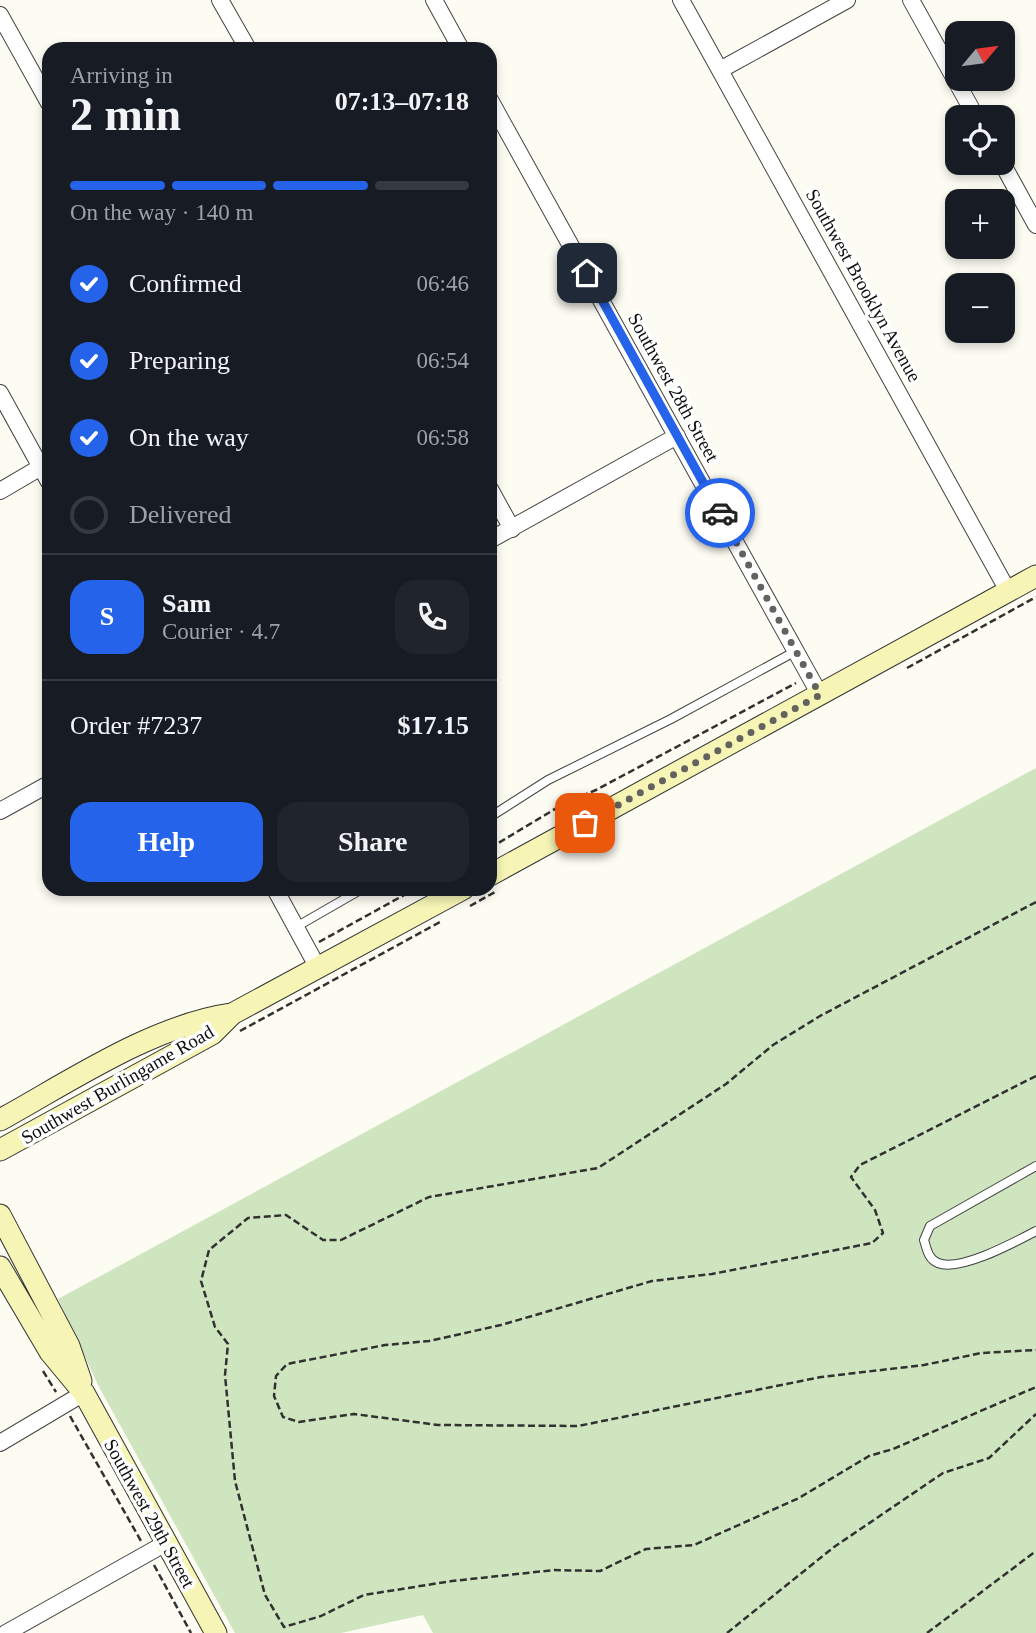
<!DOCTYPE html>
<meta charset="utf-8">
<style>
:root{--surface:#171b24;--page:#20242c;--text:#f1f3f6;--muted:#9ea1a6;--line:#363941;--accent:#2563eb}
body{margin:0;font-family:Georgia,serif;background:var(--page);color:var(--text);height:100vh;display:flex;flex-direction:column;font-size:26px;white-space:nowrap}
*{box-sizing:border-box;margin:0}
p{font-size:23px;color:var(--muted)}
.icon{flex:none;width:38px;height:38px;fill:none;stroke:currentColor;stroke-width:2;stroke-linecap:round;stroke-linejoin:round}
.map{position:relative;flex:1;overflow:hidden}
.details{position:absolute;left:42px;top:42px;width:455px;height:854px;display:flex;flex-direction:column;background:var(--surface);border-radius:21px;box-shadow:0 4px 10px #0003}
.details>*{flex:none}
.needle{width:46px;rotate:61deg}
.controls{position:absolute;left:945px;top:21px;display:grid;gap:14px}
.controls a{display:grid;place-items:center;width:70px;height:70px;border-radius:14px;background:var(--surface);box-shadow:0 4px 10px #0003;font-size:35px}
.pin{position:absolute;display:grid;place-items:center;width:60px;height:60px;color:#fff;margin:-30px;border-radius:14px;box-shadow:0 4px 10px #0006}
.courier{position:absolute;display:grid;place-items:center;width:70px;height:70px;margin:-35px;border:5px solid #2563eb;border-radius:50%;background:#fff;color:#222;box-shadow:0 2px 9px #0007}
.headline em{font-style:normal;font-weight:800}
.headline div{display:flex;flex-direction:column-reverse}
.headline{display:flex;align-items:center;justify-content:space-between;height:119px;padding:0 28px}
h1{font-size:46px;font-weight:800;line-height:52px}
.bar{display:grid;grid-template-columns:repeat(4,1fr);gap:10px 7px;align-content:center;height:84px;padding:0 28px}
.bar i{height:9px;border-radius:5px;background:var(--line)}
.bar .selected{background:var(--accent)}
.bar p{grid-column:span 4}
.line{display:flex;align-items:center;gap:18px;padding:0 28px;border-top:2px solid var(--line)}
.line div{flex:1}
.round{display:grid;place-items:center;flex:none;width:74px;height:74px;border-radius:21px;background:var(--page)}
ol{padding:0 28px;list-style:none}
li{display:flex;align-items:center;gap:21px;height:77px}
li p{margin-inline-start:auto}
li .icon{padding:7px;border-radius:50%;background:var(--accent);color:#fff;stroke-width:4}
li:last-child{color:var(--muted)}
li i{width:38px;height:38px;border:4px solid var(--line);border-radius:50%}
.primary-button{display:flex;gap:14px;margin-top:auto;padding:14px 28px}
.primary-button a{flex:1;height:80px;border-radius:21px;background:var(--accent);color:#fff;font-size:28px;font-weight:800;line-height:80px;text-align:center}
.primary-button a+a{background:var(--page);color:var(--text)}
.map>svg:first-child{display:block}
</style>
<div class="map">
<svg width="1036" height="1633" viewBox="0 0 1036 1633">
<rect width="100%" height="100%" fill="#fdfcf3"/>
<!-- green -->
<path fill="#cfe5bf" d="M1036,768v865h-603l-10,-18 -82,18h-106l-136,-246 -41,-88z"/>
<g fill="none" stroke-linecap="round" stroke-linejoin="round">
<!-- service casing -->
<g stroke="#424242" stroke-width="10">
<path id="service" d="M490,817l58,-37 123,-61 125,-68
M296,927l66,-38
M1036,1166l-106,60 -6,14c3,9 4,19 14,23 22,9 77,-21 98,-32"/>
</g>
<!-- minor casing -->
<g stroke="#424242" stroke-width="18">
<path id="minor" d="M220,0l28,49
M434,0l27,49
M681,0l327,591
M911,0l65,117
M0,15l49,88
M720,70l127,-70
M490,100l330,595
M1002,163l34,62
M0,393l49,89
M490,489l22,40
M0,491l41,-24
M490,540l187,-104
M0,811l49,-27
M275,889l43,79
M0,1443l84,-50
M6,1633l160,-90"/>
</g>
<!-- secondary casing -->
<g stroke="#313131" stroke-width="23">
<path id="secondary" d="M490,875l546,-299
M0,1120c69,-38 153,-95 232,-106
M0,1150l212,-116 20,-20 231,-125
M0,1215l69,131 12,35
M0,1267l50,85 34,41 132,240"/>
</g>
<!-- path -->
<path stroke="#313131" stroke-width="2.5" stroke-dasharray="7 3.5" stroke-linecap="butt" d="M907,668l129,-71
M490,848l75,-45 31,-13 200,-107
M1036,902l-216,114 -47,29 -47,39 -128,84 -169,29 -88,43h-18l-37,-25 -38,3 -39,32 -8,31 14,46 13,17 -3,31 10,106 30,114 19,32 37,-11 43,-21 88,-14 102,-11 46,1 46,-22 48,-4 105,-47 70,-42 24,-7 143,-62
M470,906l25,-14
M319,942l96,-53
M240,1031l200,-109
M1036,1076l-176,89 -9,12 24,33 8,23 -11,10 -160,31 -60,7 -151,44 -72,16 -44,4 -98,19 -11,12 -2,20 9,21 16,5 55,-8 84,11 140,1 243,-49 103,-12 57,-12 55,-3
M43,1371l13,21
M70,1416l71,125
M154,1565l37,68
M727,1633l107,-86 109,-74 46,-15 47,-44
M927,1633l109,-82"/>
<!-- service -->
<use href="#service" stroke="#fff" stroke-width="8"/>
<!-- minor -->
<use href="#minor" stroke="#fff" stroke-width="16"/>
<!-- secondary -->
<use href="#secondary" stroke="#f6f5b5" stroke-width="21"/>
</g>
<g fill="none" stroke-linecap="round" stroke-linejoin="round">
<!-- done -->
<path stroke="#62625f" stroke-width="7" stroke-dasharray="0 12.6" d="M585,823l235,-128 -100,-182"/>
<!-- route -->
<path stroke="#2563eb" stroke-width="9" d="M587,273l133,240"/>
</g>
<g text-anchor="middle" stroke-width="7" stroke-linejoin="round" paint-order="stroke">
<!-- street labels -->
<g font-size="19" fill="#0f0f0f" stroke="#fff">
<text transform="translate(864 285) rotate(61)" y="7">Southwest Brooklyn Avenue</text>
<text transform="translate(674 387) rotate(61)" y="7">Southwest 28th Street</text>
<text transform="translate(117 1084) rotate(-30)" y="7">Southwest Burlingame Road</text>
<text transform="translate(150 1513) rotate(61)" y="7">Southwest 29th Street</text>
</g>
</g>
</svg>
<div class="controls">
<a><svg class="needle" viewBox="-14 -14 28 28"><path d="M0-13l5 13h-10z" fill="#e53935"/><path d="M0 13l5-13h-10z" fill="#9ea1a6"/></svg></a>
<a><svg class="icon" aria-label="locate" viewBox="0 0 24 24"><circle cx="12" cy="12" r="6"/><path d="M12 2v4M12 18v4M2 12h4M18 12h4"/></svg></a>
<a>+</a>
<a>−</a>
</div>
<div class="pin" style="left:585px;top:823px;background:#ea580c"><svg class="icon" aria-label="bag" viewBox="0 0 24 24"><path d="M5 8h14l-1 12H6zM9 8a3 3 0 0 1 6 0"/></svg></div>
<div class="pin" style="left:587px;top:273px;background:#1f2937"><svg class="icon" aria-label="home" viewBox="0 0 24 24"><path d="M3 11l9-7 9 7M6 9v11h12V9"/></svg></div>
<div class="courier" style="left:720px;top:513px"><svg class="icon" aria-label="car" viewBox="0 0 24 24"><path d="M5 17H2v-5l4-1 3-4h7l3 4 3 1v5h-3M9 17h6M6 11h13"/><circle cx="7" cy="17" r="2"/><circle cx="17" cy="17" r="2"/></svg></div>
<section class="details">
<div class="headline"><div><h1>2 min</h1><p>Arriving in</p></div><em>07:13–07:18</em></div>
<div class="bar"><i class="selected"></i><i class="selected"></i><i class="selected"></i><i></i><p>On the way · 140 m</p></div>
<ol>
<li><svg class="icon" aria-label="check" viewBox="0 0 24 24"><path d="M5 12l5 5 9-10"/></svg>Confirmed<p>06:46</p></li>
<li><svg class="icon" aria-label="check" viewBox="0 0 24 24"><path d="M5 12l5 5 9-10"/></svg>Preparing<p>06:54</p></li>
<li><svg class="icon" aria-label="check" viewBox="0 0 24 24"><path d="M5 12l5 5 9-10"/></svg>On the way<p>06:58</p></li>
<li><i></i>Delivered</li>
</ol>
<div class="line" style="height:126px"><b class="round" style="background:var(--accent);color:#fff">S</b><div><b>Sam</b><p>Courier · 4.7</p></div><a class="round"><svg class="icon" aria-label="phone" viewBox="0 0 24 24"><path d="M5 4h4l2 5-3 2q2 4 5 5l2-3 5 2v4C11 20 4 13 5 4z"/></svg></a></div>
<div class="line" style="height:91px"><div>Order #7237</div><b>$17.15</b></div>
<div class="primary-button"><a>Help</a><a>Share</a></div>
</section>
</div>
